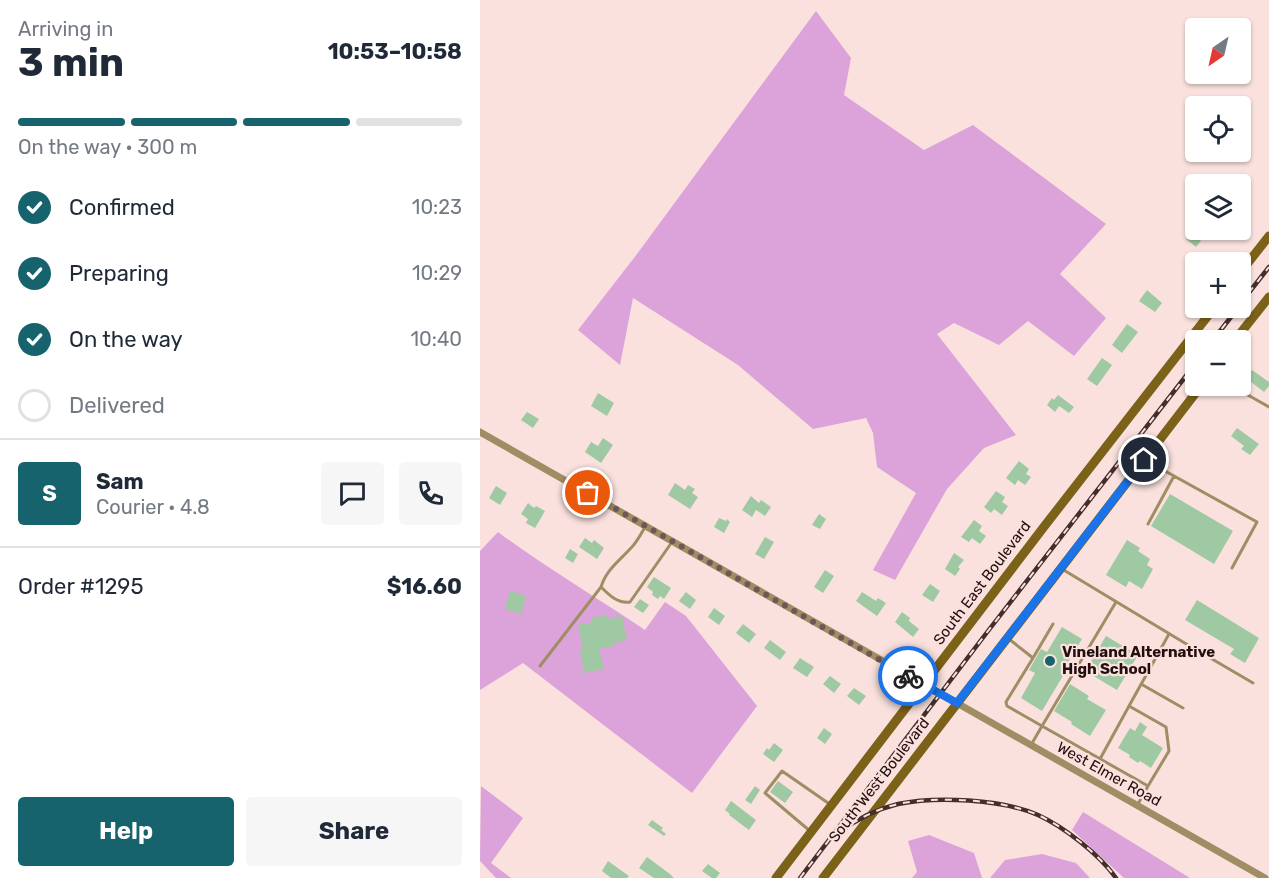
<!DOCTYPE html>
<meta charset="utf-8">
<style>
:root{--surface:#fff;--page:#f6f6f7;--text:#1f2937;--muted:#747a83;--line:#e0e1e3;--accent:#17636d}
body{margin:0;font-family:Rubik,sans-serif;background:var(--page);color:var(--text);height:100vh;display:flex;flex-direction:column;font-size:22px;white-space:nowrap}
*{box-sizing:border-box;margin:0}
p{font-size:20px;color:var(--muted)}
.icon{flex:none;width:33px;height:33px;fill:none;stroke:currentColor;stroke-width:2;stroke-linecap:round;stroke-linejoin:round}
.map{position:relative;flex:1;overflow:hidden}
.sheet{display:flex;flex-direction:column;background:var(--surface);width:480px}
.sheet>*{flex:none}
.needle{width:39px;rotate:214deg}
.tools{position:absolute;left:705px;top:18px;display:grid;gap:12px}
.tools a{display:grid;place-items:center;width:66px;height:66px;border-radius:6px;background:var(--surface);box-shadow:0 2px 4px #0004;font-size:30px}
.pin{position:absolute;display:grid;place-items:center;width:51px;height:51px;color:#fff;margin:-26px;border:3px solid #fff;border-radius:50%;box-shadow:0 2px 6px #0007}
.courier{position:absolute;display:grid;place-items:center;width:60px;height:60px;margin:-30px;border:4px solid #1a73e8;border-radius:50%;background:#fff;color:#222;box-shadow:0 2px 8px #0007}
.overview em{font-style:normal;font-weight:700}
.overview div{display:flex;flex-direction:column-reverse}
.overview{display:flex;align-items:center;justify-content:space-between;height:102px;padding:0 18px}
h1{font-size:39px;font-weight:700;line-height:45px}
.bar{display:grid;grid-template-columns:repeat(4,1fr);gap:9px 6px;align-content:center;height:72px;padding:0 18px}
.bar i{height:8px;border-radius:4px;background:var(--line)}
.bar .current{background:var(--accent)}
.bar p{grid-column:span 4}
.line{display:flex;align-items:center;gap:15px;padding:0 18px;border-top:2px solid var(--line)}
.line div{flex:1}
.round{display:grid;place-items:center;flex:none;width:63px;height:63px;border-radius:6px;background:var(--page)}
ol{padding:0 18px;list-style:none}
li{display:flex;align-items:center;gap:18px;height:66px}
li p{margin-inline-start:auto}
li .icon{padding:6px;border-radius:50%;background:var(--accent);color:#fff;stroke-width:4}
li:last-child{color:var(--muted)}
li i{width:33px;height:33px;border:3px solid var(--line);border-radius:50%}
.primary-button{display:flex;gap:12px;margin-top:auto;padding:12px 18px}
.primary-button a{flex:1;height:69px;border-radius:6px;background:var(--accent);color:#fff;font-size:24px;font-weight:700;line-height:69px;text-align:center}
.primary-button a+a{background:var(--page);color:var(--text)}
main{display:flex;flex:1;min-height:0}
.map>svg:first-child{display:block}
</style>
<main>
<section class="sheet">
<div class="overview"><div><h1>3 min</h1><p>Arriving in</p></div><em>10:53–10:58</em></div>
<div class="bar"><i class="current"></i><i class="current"></i><i class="current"></i><i></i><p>On the way · 300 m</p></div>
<ol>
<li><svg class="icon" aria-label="check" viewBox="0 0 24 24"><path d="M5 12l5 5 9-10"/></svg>Confirmed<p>10:23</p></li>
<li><svg class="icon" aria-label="check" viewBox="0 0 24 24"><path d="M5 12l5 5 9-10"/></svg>Preparing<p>10:29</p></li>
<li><svg class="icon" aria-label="check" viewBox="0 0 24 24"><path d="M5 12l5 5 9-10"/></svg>On the way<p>10:40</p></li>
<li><i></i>Delivered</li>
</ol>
<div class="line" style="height:108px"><b class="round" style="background:var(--accent);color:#fff">S</b><div><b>Sam</b><p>Courier · 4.8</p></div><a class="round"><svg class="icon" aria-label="chat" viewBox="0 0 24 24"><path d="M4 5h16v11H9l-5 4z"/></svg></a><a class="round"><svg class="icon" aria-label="phone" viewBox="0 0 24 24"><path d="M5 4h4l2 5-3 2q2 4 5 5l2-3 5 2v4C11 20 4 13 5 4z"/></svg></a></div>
<div class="line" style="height:78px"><div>Order #1295</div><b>$16.60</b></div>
<div class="primary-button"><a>Help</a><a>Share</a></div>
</section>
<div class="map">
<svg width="789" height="878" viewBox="0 0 789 878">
<rect width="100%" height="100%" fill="#fae1de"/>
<!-- green -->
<path fill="#dca3da" d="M336,11l35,47 -7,37 80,55 49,-25 133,99 -46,50 46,44 -32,38 -46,-35 -29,24 -45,-22 -17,11 79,101 -32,13 -37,41 -52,91 -22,-10 43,-77 -39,-26 -4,-34 -7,-15 -53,11 -75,-64 -105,-67 -13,67 -42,-35 59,-76z
M18,532c47,35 98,65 147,98l20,-28 21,14 71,90 -65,87 -169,-130 -43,27v-139z
M1,786l42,32 -32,45 20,15h-15l-16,-17z
M603,812l107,66h-66l-52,-48z
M449,835l45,18 8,25h-70l5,-6 -9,-31z
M562,854l34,9 14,15h-100l15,-18z"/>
<!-- building -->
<path fill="#9fc9a3" d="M729,74h19l3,1 -7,9z
M716,227v3h11l-8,9 2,2 -5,6 -10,-8z
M667,290l15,13 -7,9 -16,-11z
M647,324l11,8 -16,21 -10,-8z
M622,358l10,7 -15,21 -10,-7z
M772,370l17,12v4l-5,6 -18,-14z
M118,393l16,10 -7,13 -16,-10z
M578,395l16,12 -5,6 -10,-7 -4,6 -8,-7 5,-7 2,2z
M47,412l12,7 -6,9 -12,-8z
M757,428l22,16 -9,11 -9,-6 3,-3 -13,-10z
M123,438l10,7 -12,18 -16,-11 6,-10 7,4z
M539,461l10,8 -3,5 5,3 -6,8 -7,-5 -3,5 -9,-7z
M195,483l10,7 3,-5 7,4 -3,4 6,4 -8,12 -22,-14z
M16,486l11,7 -7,12 -11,-7z
M516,491l9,6 -3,5 6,4 -6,9 -8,-6 -3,4 -7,-6z
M690,494l63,37 -19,33 -63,-38z
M271,496l8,7 2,-3 10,7 -6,9 -9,-6 -4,7 -10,-7z
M48,503l6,5 2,-2 9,5 -10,17 -9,-5 2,-4 -7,-5z
M339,514l7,5 -6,10 -8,-4z
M239,518l7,3 1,-2 3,3 -6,11 -10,-6z
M494,520l8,6 -3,5 7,5 -6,8 -8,-6 -3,4 -8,-5z
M285,537l9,5 -10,17 -9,-5z
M105,538l7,5 2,-3 10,8 -7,11 -18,-12z
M647,540l13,8 -2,3 12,8 -3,6 6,4 -11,20 -13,-8 -3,6 -20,-12z
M90,549l8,5 -5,9 -8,-5z
M474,553l10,7 -6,7 2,2 -5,7 -10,-7z
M345,570l9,6 -11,17 -9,-6z
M174,577l17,11 -7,11 -4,-3 -2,3 -6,-4 1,-3 -6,-5z
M450,584l10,7 -7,11 -11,-7z
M30,591l16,5 -5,18 -16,-5z
M206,592l10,8 -6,9 -11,-8z
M382,592l14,9 2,-3 8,5 -9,13 -21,-15z
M160,599l9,6 -6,8 -9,-6z
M717,600l62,38 -14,25 -15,-9 4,-5 -49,-29z
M234,608l11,8 -6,9 -11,-8z
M422,612l8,6 -1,3 10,8 -6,8 -18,-15z
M127,615l1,4 14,-3 5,24 -13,3v3l-15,3 5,20 -20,4 -4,-23h3l-5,-25 14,-3 -1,-4z
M263,624l13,10 -7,9 -13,-10z
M582,627l20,12 -17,28 2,2 -25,42 -21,-13 14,-25 -6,-3 12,-21 6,3z
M626,636l32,19 -21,35 -32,-19z
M290,640l16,12 -6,8 -16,-12z
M320,658l14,9 -7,10 -14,-9z
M350,676l11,8 -7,9 -11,-9z
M590,684l19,12 -2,3 19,11 -16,26 -19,-12 1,-2 -18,-11z
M374,688l12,8 -7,9 -12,-9z
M660,722l7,5 -5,8 21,13 -12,20 -11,-7 -2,2 -9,-6 1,-2 -12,-7 12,-20 5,3z
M344,728l8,6 -7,10 -8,-6z
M294,743l9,7 -9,12 -11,-8 4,-6 2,2z
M298,781l15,11 -8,11 -15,-11z
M275,786l5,4 -9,14 -6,-4z
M251,801l25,19 -7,10 -20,-15 1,-1 -5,-4z
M172,820l11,8 -2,2 5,4 -2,2 -16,-11z
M167,857l23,17 4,4h-20l-15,-10z
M128,861l21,15 -2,2h-16l-9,-7z
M228,864l12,9 -4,5h-4l-10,-7z"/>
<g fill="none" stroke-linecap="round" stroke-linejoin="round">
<!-- service -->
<path stroke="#9f8d63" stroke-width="3" d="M752,386l37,21
M667,461l110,61 -25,46
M668,524l26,-48
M165,527c-4,7 -8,15 -14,21 -11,12 -25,22 -30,39 8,8 17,17 29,15l42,-60
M582,569l121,73 70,41
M529,639l24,19 -27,44 1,4 35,20 74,-124
M553,658l20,-34
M60,666l61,-79
M661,684l42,24
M649,706l40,-72
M551,745l11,-19 106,60 -10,18
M620,759l29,-53 37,21 3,24 -21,35
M330,831l-45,-38 17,-22 49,34"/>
<!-- minor -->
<path stroke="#9f8d63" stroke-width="7" d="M0,432l785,446"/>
<!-- secondary -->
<path stroke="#7c6118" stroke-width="9" d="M760,273l29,-37
M755,340l34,-43
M296,878l267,-350 171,-220
M343,878l378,-492"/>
<!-- rail casing -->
<g stroke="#432e2c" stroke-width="4.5">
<path id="rail" d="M760,304l29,-37
M733,340l25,-32
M360,832c17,-13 37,-23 58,-28 38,-8 104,-5 140,11 26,12 61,39 78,63
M320,878l188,-247 208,-268"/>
</g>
<!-- rail -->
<use href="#rail" stroke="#fae1de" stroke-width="2" stroke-dasharray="7" stroke-linecap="butt"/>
</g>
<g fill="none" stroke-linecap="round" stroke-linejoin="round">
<!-- done -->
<path stroke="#6e5856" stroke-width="6" stroke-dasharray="0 10.8" d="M108,493l320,183"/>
<!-- route -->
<path stroke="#1a73e8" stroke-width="8" d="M428,676l49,27 187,-243"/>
</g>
<!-- markers -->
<circle fill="#17636d" stroke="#fae1de" stroke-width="2" cx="570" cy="661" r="6"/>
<g text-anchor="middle" stroke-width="4.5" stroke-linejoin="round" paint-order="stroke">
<!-- street labels -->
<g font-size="15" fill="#230f0d" stroke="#fae1de">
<text transform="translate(502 583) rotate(-53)" y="5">South East Boulevard</text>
<text transform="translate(629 774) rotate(29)" y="5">West Elmer Road</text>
<text transform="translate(399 780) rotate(-52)" y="5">South West Boulevard</text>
</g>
<!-- poi labels -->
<g font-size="15" font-weight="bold" fill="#230f0d" stroke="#fae1de" text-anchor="start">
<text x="582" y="657">Vineland Alternative<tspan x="582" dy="17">High School</tspan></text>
</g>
</g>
</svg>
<div class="tools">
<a><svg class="needle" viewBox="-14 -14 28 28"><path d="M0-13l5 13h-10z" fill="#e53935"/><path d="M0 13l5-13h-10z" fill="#747a83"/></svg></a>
<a><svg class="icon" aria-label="locate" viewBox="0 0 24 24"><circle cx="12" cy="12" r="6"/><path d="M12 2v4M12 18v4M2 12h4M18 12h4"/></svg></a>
<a><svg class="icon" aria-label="layers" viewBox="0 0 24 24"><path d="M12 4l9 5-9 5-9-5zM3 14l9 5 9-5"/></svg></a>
<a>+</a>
<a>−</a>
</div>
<div class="pin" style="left:108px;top:493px;background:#ea580c"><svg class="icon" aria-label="bag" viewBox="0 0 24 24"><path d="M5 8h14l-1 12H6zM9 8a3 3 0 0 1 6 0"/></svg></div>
<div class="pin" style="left:664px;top:460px;background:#1f2937"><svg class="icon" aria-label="home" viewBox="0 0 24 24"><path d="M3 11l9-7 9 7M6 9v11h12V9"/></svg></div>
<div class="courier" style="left:428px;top:676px"><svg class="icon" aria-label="bike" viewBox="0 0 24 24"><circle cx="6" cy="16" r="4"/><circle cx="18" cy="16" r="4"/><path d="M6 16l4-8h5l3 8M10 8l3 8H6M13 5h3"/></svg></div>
</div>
</main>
